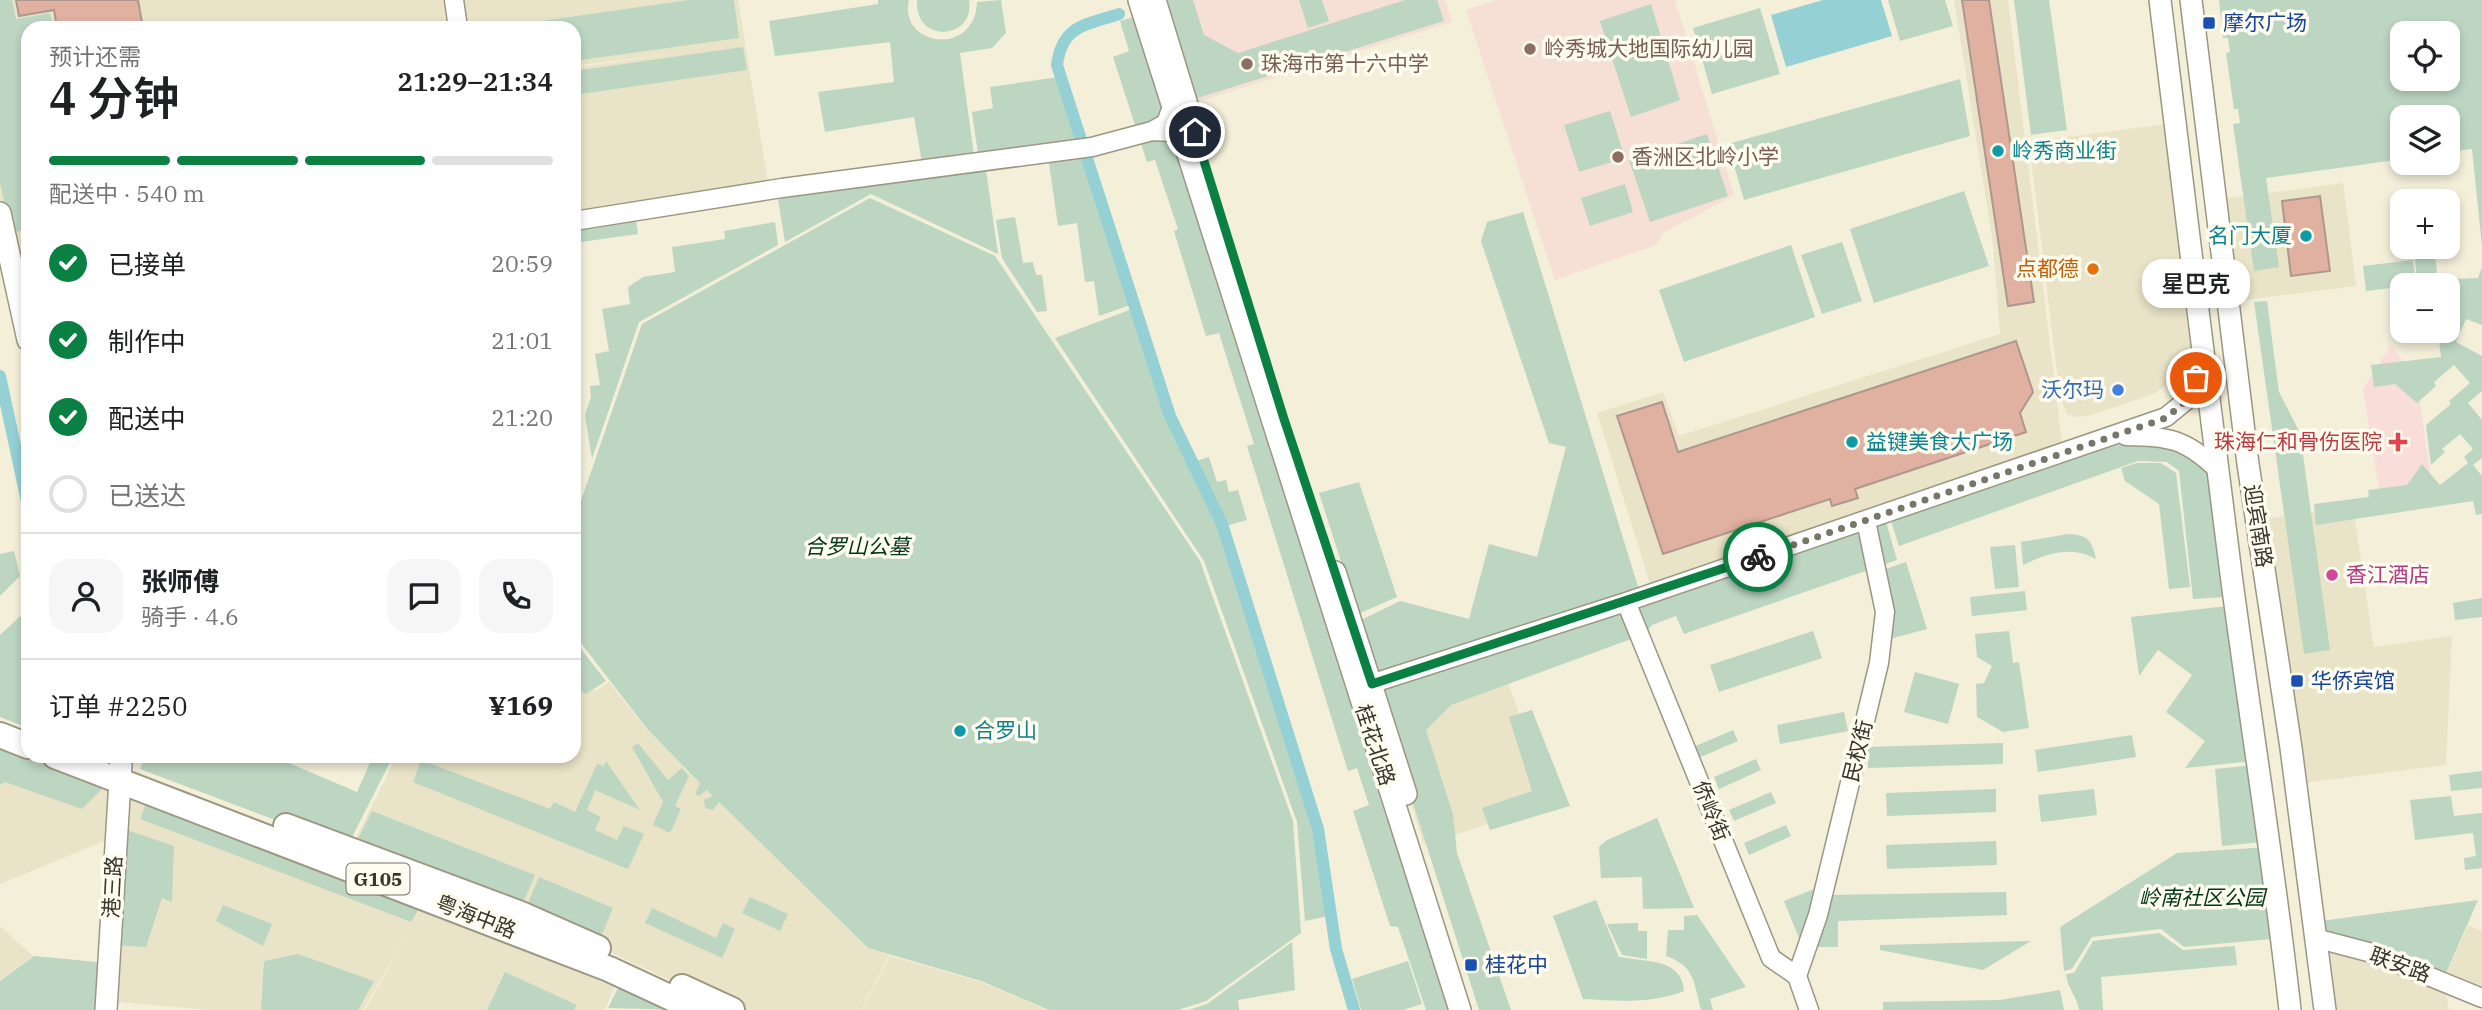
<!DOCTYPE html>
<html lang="zh">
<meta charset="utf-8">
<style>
:root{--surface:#fff;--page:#f6f6f6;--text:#202124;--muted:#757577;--line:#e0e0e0;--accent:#0b8043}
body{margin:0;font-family:"IBM Plex Serif","Noto Sans SC",serif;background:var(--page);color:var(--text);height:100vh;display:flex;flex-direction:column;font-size:26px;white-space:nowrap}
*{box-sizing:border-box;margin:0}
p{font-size:23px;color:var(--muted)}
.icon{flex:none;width:38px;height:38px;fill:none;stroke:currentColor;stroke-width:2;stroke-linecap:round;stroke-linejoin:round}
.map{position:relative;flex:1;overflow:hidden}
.side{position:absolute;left:21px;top:21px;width:560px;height:742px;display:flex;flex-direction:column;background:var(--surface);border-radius:21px;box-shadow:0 4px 10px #0003}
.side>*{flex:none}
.tools{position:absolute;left:2390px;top:21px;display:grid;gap:14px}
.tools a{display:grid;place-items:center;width:70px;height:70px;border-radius:14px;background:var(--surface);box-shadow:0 4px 10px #0003;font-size:35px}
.pin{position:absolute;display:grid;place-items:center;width:60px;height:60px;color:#fff;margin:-30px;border:4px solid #fff;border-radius:50%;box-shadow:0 2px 7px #0007}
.courier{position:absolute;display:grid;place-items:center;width:70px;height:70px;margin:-35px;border:5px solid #0b8043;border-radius:50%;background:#fff;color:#222;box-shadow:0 2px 9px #0007}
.bubble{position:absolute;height:49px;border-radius:21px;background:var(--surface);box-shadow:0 4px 10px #0003;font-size:23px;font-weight:600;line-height:49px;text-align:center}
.overview em{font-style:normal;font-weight:600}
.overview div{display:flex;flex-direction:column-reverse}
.overview{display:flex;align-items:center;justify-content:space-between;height:119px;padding:0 28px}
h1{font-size:46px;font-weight:600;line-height:52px}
.bar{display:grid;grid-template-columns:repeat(4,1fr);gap:10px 7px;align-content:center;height:84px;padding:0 28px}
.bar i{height:9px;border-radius:5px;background:var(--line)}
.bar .current{background:var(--accent)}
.bar p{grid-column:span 4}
.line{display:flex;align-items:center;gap:18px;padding:0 28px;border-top:2px solid var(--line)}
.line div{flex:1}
.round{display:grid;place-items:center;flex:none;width:74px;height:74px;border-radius:21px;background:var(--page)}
ol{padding:0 28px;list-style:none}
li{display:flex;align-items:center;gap:21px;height:77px}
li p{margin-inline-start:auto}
li .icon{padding:7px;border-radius:50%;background:var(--accent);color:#fff;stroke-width:4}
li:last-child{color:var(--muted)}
li i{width:38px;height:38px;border:4px solid var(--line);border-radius:50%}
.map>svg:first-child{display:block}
</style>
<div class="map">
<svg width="2482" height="1010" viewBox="0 0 2482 1010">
<rect width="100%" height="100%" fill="#f3efd9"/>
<!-- built -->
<path fill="#e9e4c7" d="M0,0h454l3,28h-429v265l-28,-84z
M455,0h283l31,189 -195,31v-152l104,-15 -104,13v-38h-115z
M1954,0h54l55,451 -411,139 -55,-177 66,-21 16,44 321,-102 -7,-90z
M2174,123l30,234 -49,36 -63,22 -16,2 -9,-3 -7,-17 -31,-255z
M2343,183l13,103 -128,16 -12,-102z
M2353,507l21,140 78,-11 -6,129 -151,19 -38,-264z
M1495,646l56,158 -127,41 -50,-160z
M574,680l21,11 14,-9 39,49 219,217 22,7 -28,55h-127l-135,-63 -248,-99 46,-92h177z
M0,741l28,15h25l566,219 -14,35h-240l49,-88 -51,88h-154l-101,-9 6,-164 -114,47z
M2468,925l14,6v66l-39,-16 6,29h-124l-10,-72 128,43z
M0,926l33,30 -33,24z
M890,956l91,26 66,28h-185z"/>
<!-- education -->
<path fill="#f6dfd4" d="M1156,0h289l7,22 -264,83z
M1496,0h179l59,195 -71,38 -7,12 -101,35 -89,-270z"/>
<!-- medical -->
<path fill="#f8ddd9" d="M2391,345l26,36 16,114 -52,8 -18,-114z"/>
<!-- green -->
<path fill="#bcd6c2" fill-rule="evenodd" d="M0,0h12l4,19 34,-6 3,15h-25v201l-17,4 -11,-50z
M689,0h45l5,38 -165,23v-33h-82z
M878,0h31c-11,46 66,58 68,2l24,-2 5,33 -14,15 -32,5 14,102 -52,7 -8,-45 -89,15 -7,-40 76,-10 -4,-40 -115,14 -6,-35 109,-17z
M969,0c7,40 -55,45 -52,0z
M1159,0h34l11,35 34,18 167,-53h32l7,21 -253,79z
M1299,0h23l7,21 -21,7z
M1888,0h57l8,26 -53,15z
M2014,0h35l18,130 -36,5z
M2219,0h263v246l-10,-97 -24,3v-35h-45v42l-137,19 13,89 -25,4 -21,-147 7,-1 -2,-14h-4l-8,-56 4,-1 -2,-14h-5zM2448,33v46h-45v-46z
M1651,4l29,96 -49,17 -31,-96z
M1760,8l20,66 -68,20 -19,-66z
M1141,15l316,995h-31l-28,-83 -8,-1 -37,-115 16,-6 -12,-37 -9,3 -101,-325 7,-2 -35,-111 -13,3 -32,-105 4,-2 -23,-69 -8,2 -34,-105 16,-6 -9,-30z
M743,47l4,23 -173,25v-24z
M1058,77l19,65 -99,12 -6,-42 21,-4 -3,-21z
M1960,79l10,57 -226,64 -16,-56z
M1610,111l15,47 -46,14 -15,-47z
M1707,134l21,62 -78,26 -21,-62z
M1080,151l50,154 -31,11 -5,-35 -9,1 -8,-59 -19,3 -10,-70z
M985,163l13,91 -127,-60 -86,48 -8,-49z
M1625,184l8,28 -43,14 -9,-28z
M1964,191l25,75 -115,37 -24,-74z
M870,198l125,58 205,305 93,260 8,112 -95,68 -28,9h-129l-68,-29 -113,-33 -149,-146 -6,8 -8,-2 -1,-8 9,-4 -6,-6 -8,6 -4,-2 5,-11 -52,-53 -74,-96v-113l68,-197z
M1523,212l116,378 -262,85 -18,-54 41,-20 69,18 20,-75 48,13 29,-110 -17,-4 -68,-202 6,-19z
M635,213l3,21 -64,9v-20z
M1015,217l8,46 10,-1 3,13h6l5,36 -10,1 -35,-54 -6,-38z
M775,222l3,23 -139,77 -47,137 -7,-44 6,-18 -1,-11 10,-1 -5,-31 14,-3 -7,-42 28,-5 -2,-17 15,-10 32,-5 -3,-25 53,-8 -1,-8z
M1842,242l20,59 -40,13 -21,-59z
M1791,245l24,72 -131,45 -25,-72z
M2435,256l2,17 15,6 26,-1 4,-11v58l-16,-6 -10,23 26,14v35l-14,12 14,17v38l-9,7 9,11v38l-6,1 -3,-14 -157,24 -2,-21 55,-7 -1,-7 39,-5 15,-21 18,21 28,-22 -4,-6 9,-8 -13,-15 -18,15 3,3 -14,13 -5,-40 25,-21 -2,-3 21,-18 -16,-18 -20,17 2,4 -19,17 -22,-19 -21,3 -3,-22 70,-8 -3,-25 -44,4 -3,-26 12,-1v22h45v-46h-31l-2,-27z
M2413,260l3,25 -50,6 -3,-25z
M2267,301l12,91 21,41 30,217 -26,4 -50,-352z
M1132,309l34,105 53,109 97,309 12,84 -23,5 -8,-99 -93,-261 -149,-223z
M2116,440l49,2 48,30 12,125 -32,2 -14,-128 -12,-9 -29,-1 -239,85 -9,-28z
M1209,457l8,25 9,-2 3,12 9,-2 9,30 -21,6 -30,-65z
M2137,463h24l15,10 14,114 -21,2 -10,-85 -34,-23 -4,-13z
M1359,482l38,115 -39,17 -39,-121z
M1885,518l12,42 -213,74 -8,-18 -24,9 -7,9 -194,71 -25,25 27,84 4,39 54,157h-32l-103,-323z
M2068,534c20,1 24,6 28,25 -25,-14 -50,-5 -73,6l-2,-23z
M2015,545l4,42 -24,2 -5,-42z
M14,551l6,25 -20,20v-42z
M1906,562l21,67 -41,11 -3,-70z
M2025,591l2,19 -55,6 -2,-19z
M2482,598v19l-27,3 -2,-17z
M2227,606l26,155 -68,7 20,-27 -39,-29 26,-37 -34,-25 -19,26 -8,-59z
M28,609v119l-28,-11v-82z
M1813,631l9,27 -103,34 -9,-27z
M2009,631l4,32 6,-1 10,66 -26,4 -26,-15 -1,-33 8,-1 8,-17 -15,-9 -2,-23z
M574,640l32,41 -20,13 -12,-6z
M1915,672l44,12 -11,40 -44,-12z
M1532,710l38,96 -80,24 -8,-22 50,-17 -23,-74z
M1844,712l4,19 -68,13 -3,-19z
M1733,730l5,11 -42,18 -5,-11z
M2132,735l4,22 -98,15 -3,-22z
M638,743l30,37 14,-12 7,8 -14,30 6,3 -11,24 -17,-8 10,-23 -31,-55z
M2003,743v21l-135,4 -1,-21z
M0,746l28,10h15l66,26 -27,27 -77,-27 -5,3z
M145,756h127l85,36 16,-36 17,6 -43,85 -207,-78z
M1756,759l5,11 -42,19 -5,-12z
M421,760l129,49 4,-7 21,10 22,-48 7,2 2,-5 34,49 -45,-20 -8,20 14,7 -6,13 22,10 7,-14 20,8 -16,35 -215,-87z
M2255,765l7,77 -40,4 -7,-77z
M2482,771v17l-31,3 -2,-16z
M1996,789v23l-109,4 -1,-23z
M2094,789l3,26 -56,7 -3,-27z
M1771,792l5,11 -42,18 -5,-11z
M150,794l274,106 -13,22 -271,-103z
M2451,796l3,20 28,-3v55l-17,2 -1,-12 12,-2 -3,-23 -58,7 -5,-40z
M372,811l163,64 -15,35 -167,-62z
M1657,818l37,90 -51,1 -1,-32 -41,1 -2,-31 8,-7z
M1786,825l5,11 -42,19 -5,-12z
M121,828l53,18 -2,56 -10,-4 -16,49 -32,-2z
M1996,841l1,24 -110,4 -1,-24z
M2269,847l13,91 -98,9 -23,-18 -69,8 -20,32 -8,2 -4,-44 117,-74z
M539,877l74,31 -15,36 -74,-32z
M1814,889l-13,54 -17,-42z
M2006,892l1,23 -169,6v26h-25l15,-52z
M750,897l38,17 -8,17 -38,-18z
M1596,900l23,57c27,5 63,1 65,34 -34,13 -65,10 -101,8l-30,-83z
M2478,900l-35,80 -128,-42 -2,-16z
M223,905l49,19 -9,22 -47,-25z
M652,908l64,30 7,-15 12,6 -13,29 -77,-35z
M1697,915l49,72 -36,12 3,11h-12c-7,-27 -6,-44 -35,-54l2,-26h16v-14z
M1638,923v8h9v28l-25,-4 -15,-31z
M2159,933l24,17 52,-4 2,19 -136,12 2,33h-24c-2,-14 -12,-22 -13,-36l8,-1 19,-32z
M2031,941l-48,29 -103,-20v-5z
M1292,942l3,48 -57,10 1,10h-51l19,-6z
M298,954l76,27 -16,29h-97l3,-49z
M34,956l73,7 -2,47h-105v-29z
M1408,961l14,43 -19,6h-42l-9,-31z
M505,972l72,33 -3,5h-87z
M622,980l65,30 -79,-2z
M2060,990l4,20h-181v-8l117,-2z"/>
<!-- water -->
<path fill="#95d0d5" d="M1823,0h58l11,36 -106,31 -15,-52z"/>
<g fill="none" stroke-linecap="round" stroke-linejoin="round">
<!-- canal -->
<path stroke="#95d0d5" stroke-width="12" d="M1119,14c-33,11 -57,11 -62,51l113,351 52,108 96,305 18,120 18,61
M0,376l28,130"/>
</g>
<!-- building -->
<path fill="#e0b0a0" stroke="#ad9790" stroke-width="2" d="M16,0h122l5,28h-86l-3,-18 -35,6z
M1962,0h27l45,302 -26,4z
M2320,196l10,75 -39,5 -9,-75z
M2016,341l17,51 -13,21 6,19 -171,57 3,9 -26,8 -2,-7 -167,55 -46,-138 45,-14 16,50z"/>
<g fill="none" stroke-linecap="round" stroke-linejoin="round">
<!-- minor casing -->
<g stroke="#9b9783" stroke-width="21">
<path id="minor" d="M454,0l4,28
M1172,107l-6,16 -14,8 19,1 12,9
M574,221l208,-33 310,-41 60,-16
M2126,436c44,1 58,2 91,33
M1626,602l145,356 26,18 12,34
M1361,687l265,-85 540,-185 22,-18 16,-39
M2315,938l57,15 110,45
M1797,976l21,-61 61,-252 6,-51 -19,-91"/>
</g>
<!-- major casing -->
<g stroke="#9b9783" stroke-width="24">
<path id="major" d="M1139,0l321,1010
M1155,0l40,131
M2160,0c24,191 46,383 71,574 19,145 43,290 59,436
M2191,0l57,464 43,284 34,262
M0,213l28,127
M1335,572l71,222
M106,1010l15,-246 -2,-8"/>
</g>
<!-- highway casing -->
<g stroke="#9b9783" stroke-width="28">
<path id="highway" d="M0,735l28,11
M55,756l554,213 88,41
M286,826l235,88 77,34
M682,987l50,23"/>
</g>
<!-- minor -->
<use href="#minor" stroke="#fff" stroke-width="18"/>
<!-- major -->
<use href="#major" stroke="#fff" stroke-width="21"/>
<!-- highway -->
<use href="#highway" stroke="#fff" stroke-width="24"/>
</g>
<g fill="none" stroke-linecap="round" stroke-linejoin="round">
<!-- done -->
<path stroke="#787669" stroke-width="7" stroke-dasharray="0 12.6" d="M1758,557l408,-139 22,-19 8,-21"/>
<!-- route -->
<path stroke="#0b8043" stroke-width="9" d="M1195,132l89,287 88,265 386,-127"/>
</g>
<!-- markers -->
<g fill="#1a4fb4" stroke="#fefcef" stroke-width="2.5">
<rect x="2202" y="16" width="14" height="14" rx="3.5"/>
<rect x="2290" y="674" width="14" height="14" rx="3.5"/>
<rect x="1464" y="958" width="14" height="14" rx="3.5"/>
</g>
<g fill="#8d6e63" stroke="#fefcef" stroke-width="2.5">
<circle cx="1530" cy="49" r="7"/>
<circle cx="1247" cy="64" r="7"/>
<circle cx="1618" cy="157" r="7"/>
</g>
<g fill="#0f9aa8" stroke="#fefcef" stroke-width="2.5">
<circle cx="1998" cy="151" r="7"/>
<circle cx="2306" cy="236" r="7"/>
<circle cx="1852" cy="442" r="7"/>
<circle cx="960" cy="731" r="7"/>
</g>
<circle fill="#e8710a" stroke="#fefcef" stroke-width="2.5" cx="2093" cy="269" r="7"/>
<circle fill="#3f7fe0" stroke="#fefcef" stroke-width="2.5" cx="2118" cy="390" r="7"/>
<path fill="#e0444e" stroke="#fefcef" stroke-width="2.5" d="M2394.5 431.5h7v7h7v7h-7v7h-7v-7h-7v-7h7z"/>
<circle fill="#d1479c" stroke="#fefcef" stroke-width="2.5" cx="2332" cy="575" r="7"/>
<g text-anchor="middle" stroke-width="7" stroke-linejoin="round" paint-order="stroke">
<!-- shield labels -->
<rect fill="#fefcef" stroke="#727166" stroke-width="2" x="346.5" y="863.5" width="63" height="31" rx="5"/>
<g font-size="19" font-weight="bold" fill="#36352c">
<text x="378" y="886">G105</text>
</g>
<!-- transit labels -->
<g font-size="21" fill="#164399" stroke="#fefcef" text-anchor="start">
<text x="2223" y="30">摩尔广场</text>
<text x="2311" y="688">华侨宾馆</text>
<text x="1485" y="972">桂花中</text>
</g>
<!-- education labels -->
<g font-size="21" fill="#785e54" stroke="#fefcef" text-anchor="start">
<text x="1544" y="56">岭秀城大地国际幼儿园</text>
<text x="1261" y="71">珠海市第十六中学</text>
<text x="1632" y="164">香洲区北岭小学</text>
</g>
<!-- culture labels -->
<g font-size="21" fill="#0d838f" stroke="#fefcef" text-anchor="start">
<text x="2012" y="158">岭秀商业街</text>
<text x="2292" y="243" text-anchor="end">名门大厦</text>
<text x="1866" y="449">益键美食大广场</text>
<text x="974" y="738">合罗山</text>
</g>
<!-- food labels -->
<g font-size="21" fill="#c56008" stroke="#fefcef" text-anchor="end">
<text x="2079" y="276">点都德</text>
</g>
<!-- shop labels -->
<g font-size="21" fill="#366cbe" stroke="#fefcef" text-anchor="end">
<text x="2104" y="397">沃尔玛</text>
</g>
<!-- health labels -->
<g font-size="21" fill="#be3a42" stroke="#fefcef" text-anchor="end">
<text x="2382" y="449">珠海仁和骨伤医院</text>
</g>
<!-- street labels -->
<g font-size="21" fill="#36352c" stroke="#fefcef">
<text transform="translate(2258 526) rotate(81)" y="7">迎宾南路</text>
<text transform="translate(1375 745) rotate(72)" y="7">桂花北路</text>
<text transform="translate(1858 751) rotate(-76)" y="7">民权街</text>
<text transform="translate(1711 811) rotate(68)" y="7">侨岭街</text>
<text transform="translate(113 887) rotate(-87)" y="7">港三路</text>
<text transform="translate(476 917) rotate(21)" y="7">粤海中路</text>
<text transform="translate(2400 965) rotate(20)" y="7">联安路</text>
</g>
<!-- park labels -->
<g font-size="21" font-style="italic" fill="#003418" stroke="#fefcef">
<text x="857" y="554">合罗山公墓</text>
<text x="2202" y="905">岭南社区公园</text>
</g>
<!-- hotel labels -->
<g font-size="21" fill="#b23c85" stroke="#fefcef" text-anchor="start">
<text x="2346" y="582">香江酒店</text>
</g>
</g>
</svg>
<div class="tools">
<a><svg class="icon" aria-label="locate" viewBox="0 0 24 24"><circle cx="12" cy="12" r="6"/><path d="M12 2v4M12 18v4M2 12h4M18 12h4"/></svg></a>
<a><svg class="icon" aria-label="layers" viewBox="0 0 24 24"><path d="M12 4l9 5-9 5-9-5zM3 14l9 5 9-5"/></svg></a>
<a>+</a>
<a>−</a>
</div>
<div class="pin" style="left:2196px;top:378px;background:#ea580c"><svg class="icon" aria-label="bag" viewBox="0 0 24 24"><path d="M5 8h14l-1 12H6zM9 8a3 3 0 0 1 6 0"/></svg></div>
<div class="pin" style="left:1195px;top:132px;background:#1f2937"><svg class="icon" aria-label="home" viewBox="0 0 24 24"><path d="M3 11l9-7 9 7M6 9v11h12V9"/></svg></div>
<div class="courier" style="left:1758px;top:557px"><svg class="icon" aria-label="bike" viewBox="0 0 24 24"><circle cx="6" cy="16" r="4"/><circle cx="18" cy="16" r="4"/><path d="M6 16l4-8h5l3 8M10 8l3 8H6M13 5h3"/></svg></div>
<div class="bubble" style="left:2142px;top:259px;width:108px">星巴克</div>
<section class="side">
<div class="overview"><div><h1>4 分钟</h1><p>预计还需</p></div><em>21:29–21:34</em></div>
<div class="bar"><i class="current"></i><i class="current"></i><i class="current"></i><i></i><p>配送中 · 540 m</p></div>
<ol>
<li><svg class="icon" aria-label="check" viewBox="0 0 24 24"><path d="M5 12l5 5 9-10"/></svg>已接单<p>20:59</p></li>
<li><svg class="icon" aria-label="check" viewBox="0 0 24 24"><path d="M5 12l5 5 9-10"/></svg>制作中<p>21:01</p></li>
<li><svg class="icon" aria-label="check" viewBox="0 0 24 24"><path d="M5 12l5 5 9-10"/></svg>配送中<p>21:20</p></li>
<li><i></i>已送达</li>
</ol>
<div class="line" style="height:126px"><a class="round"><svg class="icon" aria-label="person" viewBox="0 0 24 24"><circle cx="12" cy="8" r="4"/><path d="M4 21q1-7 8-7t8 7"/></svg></a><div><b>张师傅</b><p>骑手 · 4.6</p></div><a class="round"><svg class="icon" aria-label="chat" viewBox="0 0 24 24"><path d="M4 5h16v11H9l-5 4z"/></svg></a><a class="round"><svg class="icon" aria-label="phone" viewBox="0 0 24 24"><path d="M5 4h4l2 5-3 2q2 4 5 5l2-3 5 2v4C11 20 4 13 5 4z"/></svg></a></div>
<div class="line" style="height:91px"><div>订单 #2250</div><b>¥169</b></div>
</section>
</div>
